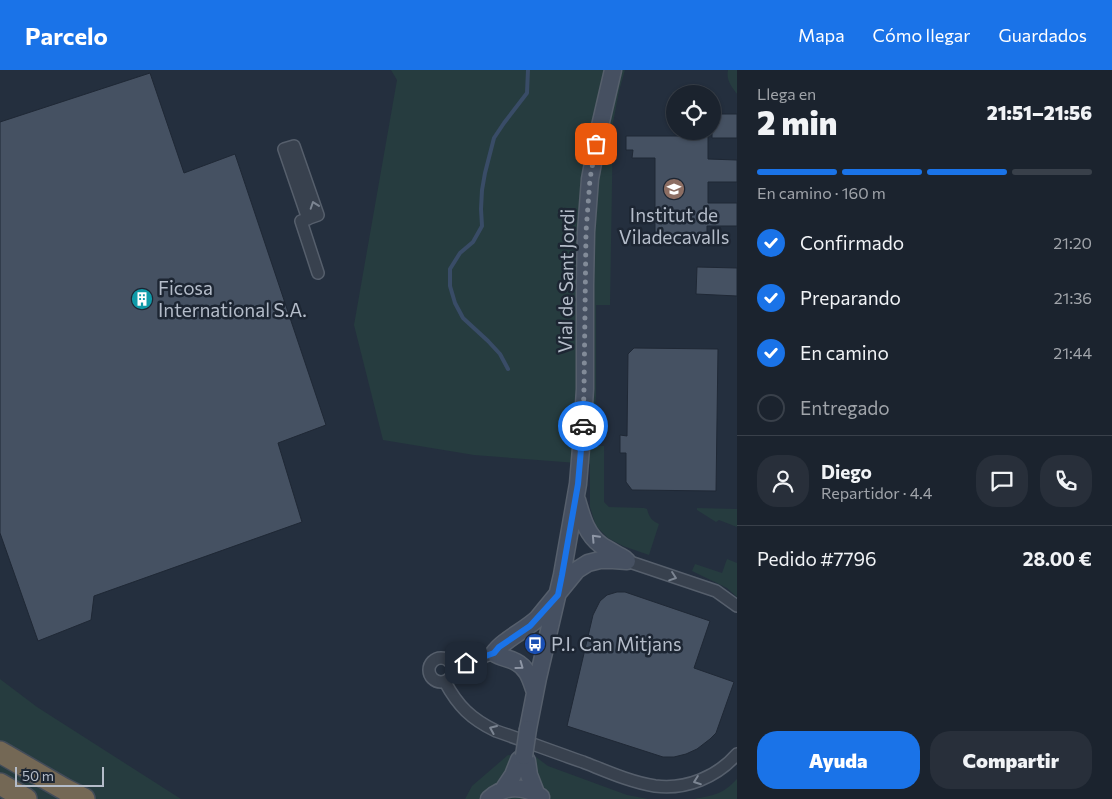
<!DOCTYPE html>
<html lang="es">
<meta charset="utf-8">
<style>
:root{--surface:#1b232e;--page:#282f3a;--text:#f1f3f6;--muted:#a0a4aa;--line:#39404a;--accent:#1a73e8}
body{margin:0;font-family:Commissioner,sans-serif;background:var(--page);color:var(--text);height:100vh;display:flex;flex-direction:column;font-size:19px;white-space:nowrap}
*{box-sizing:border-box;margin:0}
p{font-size:16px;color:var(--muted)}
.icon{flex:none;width:28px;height:28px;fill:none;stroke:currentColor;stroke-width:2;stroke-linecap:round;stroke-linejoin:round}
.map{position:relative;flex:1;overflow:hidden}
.side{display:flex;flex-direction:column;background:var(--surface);width:375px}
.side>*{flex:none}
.controls{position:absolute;left:666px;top:15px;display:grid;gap:10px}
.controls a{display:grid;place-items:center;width:55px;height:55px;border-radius:50%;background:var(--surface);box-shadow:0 1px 4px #0004,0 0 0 1px var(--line);font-size:25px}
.scale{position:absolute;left:15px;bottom:12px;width:89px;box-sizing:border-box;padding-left:5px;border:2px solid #b4bcc9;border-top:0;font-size:14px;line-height:18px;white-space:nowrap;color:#b4bcc9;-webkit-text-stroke:4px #1d2633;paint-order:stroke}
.pin{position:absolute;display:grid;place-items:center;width:42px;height:42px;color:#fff;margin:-21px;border-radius:10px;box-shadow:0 2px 8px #0006}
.courier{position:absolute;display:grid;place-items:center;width:50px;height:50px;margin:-25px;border:4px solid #1a73e8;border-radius:50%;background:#fff;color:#222;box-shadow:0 1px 6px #0007}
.overview em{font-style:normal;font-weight:800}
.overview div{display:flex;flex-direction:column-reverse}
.overview{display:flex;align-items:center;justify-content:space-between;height:85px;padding:0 20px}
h1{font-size:32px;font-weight:800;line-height:38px}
.bar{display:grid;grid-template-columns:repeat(4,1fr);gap:8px 5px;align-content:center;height:60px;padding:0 20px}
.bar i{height:6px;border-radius:4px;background:var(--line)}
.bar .selected{background:var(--accent)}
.bar p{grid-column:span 4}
.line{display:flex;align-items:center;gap:12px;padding:0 20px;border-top:1px solid var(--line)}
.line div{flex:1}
.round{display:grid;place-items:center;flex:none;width:52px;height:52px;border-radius:20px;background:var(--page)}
ol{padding:0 20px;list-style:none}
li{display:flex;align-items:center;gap:15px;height:55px}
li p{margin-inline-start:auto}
li .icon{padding:5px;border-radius:50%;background:var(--accent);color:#fff;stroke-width:4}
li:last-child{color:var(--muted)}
li i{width:28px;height:28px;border:2px solid var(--line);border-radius:50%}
.primary-button{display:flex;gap:10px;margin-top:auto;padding:10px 20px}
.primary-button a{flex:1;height:58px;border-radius:20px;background:var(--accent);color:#fff;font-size:20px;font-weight:800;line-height:58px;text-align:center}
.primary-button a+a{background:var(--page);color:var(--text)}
header{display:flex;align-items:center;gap:30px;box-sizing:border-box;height:70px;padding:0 25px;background:var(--accent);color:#fff}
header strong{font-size:24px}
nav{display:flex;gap:28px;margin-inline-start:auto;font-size:18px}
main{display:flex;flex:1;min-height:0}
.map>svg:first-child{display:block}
</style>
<header>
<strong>Parcelo</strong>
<nav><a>Mapa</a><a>Cómo llegar</a><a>Guardados</a></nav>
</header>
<main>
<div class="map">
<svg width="737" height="729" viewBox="0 0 737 729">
<rect width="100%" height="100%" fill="#242f3e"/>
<!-- green -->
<path fill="#263c3f" d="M391,0h234l-6,21 -6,32 -3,182h-14v91l-4,50h12v56l5,5 35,1 3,1c2,8 5,12 12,15l-10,31 -26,-9 -15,-8 -12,-12 -6,-19v-43l-116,-9 -91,-15 -29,-115 43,-245z
M728,0h9v24c-6,-8 -11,-14 -9,-24z
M697,438l40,1v18l-18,-7 -3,2 -19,-12z
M727,489l10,4v34l-10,-9 -35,-17 3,-7 27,9z
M0,609l37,28 144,92h-181z
M508,685l28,2 12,9 79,29 21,4h-183l7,-13z
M737,709v20h-43c20,-4 28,-4 43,-20z"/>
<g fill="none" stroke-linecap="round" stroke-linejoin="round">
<!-- stream -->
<path stroke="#394c67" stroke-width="4" d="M508,299l-8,-15 -12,-13 -25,-23 -8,-15 -5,-17v-17l10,-16 13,-11 9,-16 -1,-17 1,-19 3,-17 9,-35 10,-15 23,-30 1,-23"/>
</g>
<!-- building -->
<path fill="#455162" stroke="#1f2835" d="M150,3l34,100 51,-19 91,271 -48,18 24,79 -208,74 -3,24 -53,21 -38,-108v-411z
M712,44h25v24h-25z
M685,61h23v28l29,1v22h-29v21h29v23h-30v14l-52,-1v-81h-23l1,-8h-7v-14h59z
M697,197l40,1v28l-41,-2z
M634,278l84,1 -2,142 -84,-1 -6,-8v-29h-6v-18l7,1 1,-82z
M617,522h8l85,29 -16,47 40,14 -18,51 -6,6 -13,10 -11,5 -12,3h-11l-96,-31 26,-111 7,-14 7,-6z"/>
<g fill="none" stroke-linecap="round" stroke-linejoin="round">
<!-- street casing -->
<g stroke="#565f6c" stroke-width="14">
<path id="street" d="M308,149l-24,-70 10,-3 24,69 -17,6 17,52
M627,491l89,30 21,15
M429 600a12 12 0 1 1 24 0a12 12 0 1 1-24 0Z
M453,598l41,-15
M445,612c13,24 26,37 51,49 29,10 58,21 87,31 23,9 47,20 72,24 31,4 62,-9 82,-32"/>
</g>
<!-- secondary casing -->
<g stroke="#565f6c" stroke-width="19">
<path id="secondary" d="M577,430c5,17 9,34 24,45 7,5 16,9 24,14
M535,622c-4,-11 -7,-24 -19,-30 -7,-4 -15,-4 -22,-9 9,-13 30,-22 43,-34l40,-49 11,-7 12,-3h13l14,1
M528,659l10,-51 24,-103 16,-91 4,-48 3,-47v-104l1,-53 4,-53 10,-53 13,-56
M503,720l10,-15 6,-15 5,-4 3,5 2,14 7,18
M489,729c15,-14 35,-14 52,-2"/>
</g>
<!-- highway casing -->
<g stroke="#434c59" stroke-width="24">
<path id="highway" d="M0,682l64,37 20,10
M0,714l26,15"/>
</g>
<!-- street -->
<use href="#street" stroke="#38414e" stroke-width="11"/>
<!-- secondary -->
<use href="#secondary" stroke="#465061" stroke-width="16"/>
<!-- highway -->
<use href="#highway" stroke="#746855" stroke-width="21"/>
<!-- secondary-bridge casing -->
<g stroke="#565f6c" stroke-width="19" stroke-linecap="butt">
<path id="secondary-bridge" d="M524,686l4,-27"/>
</g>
<!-- secondary-bridge -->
<use href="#secondary-bridge" stroke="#465061" stroke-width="16"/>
</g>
<!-- one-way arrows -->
<defs><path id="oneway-chevron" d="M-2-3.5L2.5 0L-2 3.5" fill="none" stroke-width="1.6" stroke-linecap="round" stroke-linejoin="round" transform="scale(1.25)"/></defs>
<g stroke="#7c8592">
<use href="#oneway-chevron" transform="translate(314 135) rotate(-109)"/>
<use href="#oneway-chevron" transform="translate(673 507) rotate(19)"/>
<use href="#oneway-chevron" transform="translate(493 659) rotate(-157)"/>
<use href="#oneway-chevron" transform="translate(697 711) rotate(160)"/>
</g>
<g stroke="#8e96a5">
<use href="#oneway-chevron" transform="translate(595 468) rotate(-133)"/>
<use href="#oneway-chevron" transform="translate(520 596) rotate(36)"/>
</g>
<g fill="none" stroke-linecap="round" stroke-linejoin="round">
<!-- done -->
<path stroke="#828b98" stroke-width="5" stroke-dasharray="0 9" d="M583,356l1,-37 2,-157 4,-53 6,-35"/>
<!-- route -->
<path stroke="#1a73e8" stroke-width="6" d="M466,593l28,-10 5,-6 31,-21 28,-31 4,-20 16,-91 5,-58"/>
</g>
<!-- icons -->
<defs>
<g id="school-disc" transform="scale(1.125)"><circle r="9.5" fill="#8d6e63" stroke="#1d2633"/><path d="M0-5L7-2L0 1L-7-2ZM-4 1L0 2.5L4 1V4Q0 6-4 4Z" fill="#fff"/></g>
<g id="building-disc" transform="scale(1.125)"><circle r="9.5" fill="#0f9aa8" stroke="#1d2633"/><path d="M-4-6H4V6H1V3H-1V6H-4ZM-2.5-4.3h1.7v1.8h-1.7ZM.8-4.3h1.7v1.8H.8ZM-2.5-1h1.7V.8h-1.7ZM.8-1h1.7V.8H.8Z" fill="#fff"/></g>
<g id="bus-disc" transform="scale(1.125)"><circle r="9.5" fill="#1a4fb4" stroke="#1d2633"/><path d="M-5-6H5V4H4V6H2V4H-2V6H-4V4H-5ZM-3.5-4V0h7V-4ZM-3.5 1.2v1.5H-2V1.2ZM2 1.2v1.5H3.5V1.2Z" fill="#fff"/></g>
</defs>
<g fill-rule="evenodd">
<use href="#school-disc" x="674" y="119"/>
<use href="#building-disc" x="142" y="229"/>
<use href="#bus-disc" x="535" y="574"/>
</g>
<g text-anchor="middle" stroke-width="5" stroke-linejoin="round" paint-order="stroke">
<!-- poi labels -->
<g font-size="19" fill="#b4bcc9" stroke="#1d2633" text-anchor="start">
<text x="674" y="152" text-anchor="middle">Institut de<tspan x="674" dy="22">Viladecavalls</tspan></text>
<text x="158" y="225">Ficosa<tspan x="158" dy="22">International S.A.</tspan></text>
<text x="551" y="581">P.I. Can Mitjans</text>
</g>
<!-- street labels -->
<g font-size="19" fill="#b4bcc9" stroke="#1d2633">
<text transform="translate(566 211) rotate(-89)" y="7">Vial de Sant Jordi</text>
</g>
</g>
</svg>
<div class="controls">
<a><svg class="icon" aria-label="locate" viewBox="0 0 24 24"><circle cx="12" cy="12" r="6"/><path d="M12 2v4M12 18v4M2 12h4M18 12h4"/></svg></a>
</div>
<div class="scale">50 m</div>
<div class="pin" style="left:596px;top:74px;background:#ea580c"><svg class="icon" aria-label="bag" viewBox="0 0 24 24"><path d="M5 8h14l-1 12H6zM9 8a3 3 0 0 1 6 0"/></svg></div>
<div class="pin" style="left:466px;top:593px;background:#1f2937"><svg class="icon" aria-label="home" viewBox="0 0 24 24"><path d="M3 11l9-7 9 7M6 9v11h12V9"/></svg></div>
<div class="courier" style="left:583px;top:356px"><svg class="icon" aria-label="car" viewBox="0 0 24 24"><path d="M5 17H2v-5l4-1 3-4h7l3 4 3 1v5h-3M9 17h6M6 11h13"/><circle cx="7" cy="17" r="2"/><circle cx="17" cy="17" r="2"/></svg></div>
</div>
<section class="side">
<div class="overview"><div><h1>2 min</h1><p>Llega en</p></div><em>21:51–21:56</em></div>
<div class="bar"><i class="selected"></i><i class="selected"></i><i class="selected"></i><i></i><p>En camino · 160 m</p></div>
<ol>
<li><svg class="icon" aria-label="check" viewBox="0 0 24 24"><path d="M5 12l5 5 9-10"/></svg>Confirmado<p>21:20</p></li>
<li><svg class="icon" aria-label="check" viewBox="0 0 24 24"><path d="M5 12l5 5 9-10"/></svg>Preparando<p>21:36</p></li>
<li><svg class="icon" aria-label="check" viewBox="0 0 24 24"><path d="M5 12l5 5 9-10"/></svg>En camino<p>21:44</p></li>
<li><i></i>Entregado</li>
</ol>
<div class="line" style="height:90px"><a class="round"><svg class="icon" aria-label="person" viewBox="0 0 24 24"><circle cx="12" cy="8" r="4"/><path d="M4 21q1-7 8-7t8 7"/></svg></a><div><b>Diego</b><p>Repartidor · 4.4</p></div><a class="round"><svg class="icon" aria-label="chat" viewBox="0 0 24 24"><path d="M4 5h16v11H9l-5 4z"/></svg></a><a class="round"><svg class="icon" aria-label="phone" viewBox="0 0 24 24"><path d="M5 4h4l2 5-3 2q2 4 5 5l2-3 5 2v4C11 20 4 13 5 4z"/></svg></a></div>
<div class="line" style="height:65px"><div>Pedido #7796</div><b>28.00 €</b></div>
<div class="primary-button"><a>Ayuda</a><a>Compartir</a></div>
</section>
</main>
